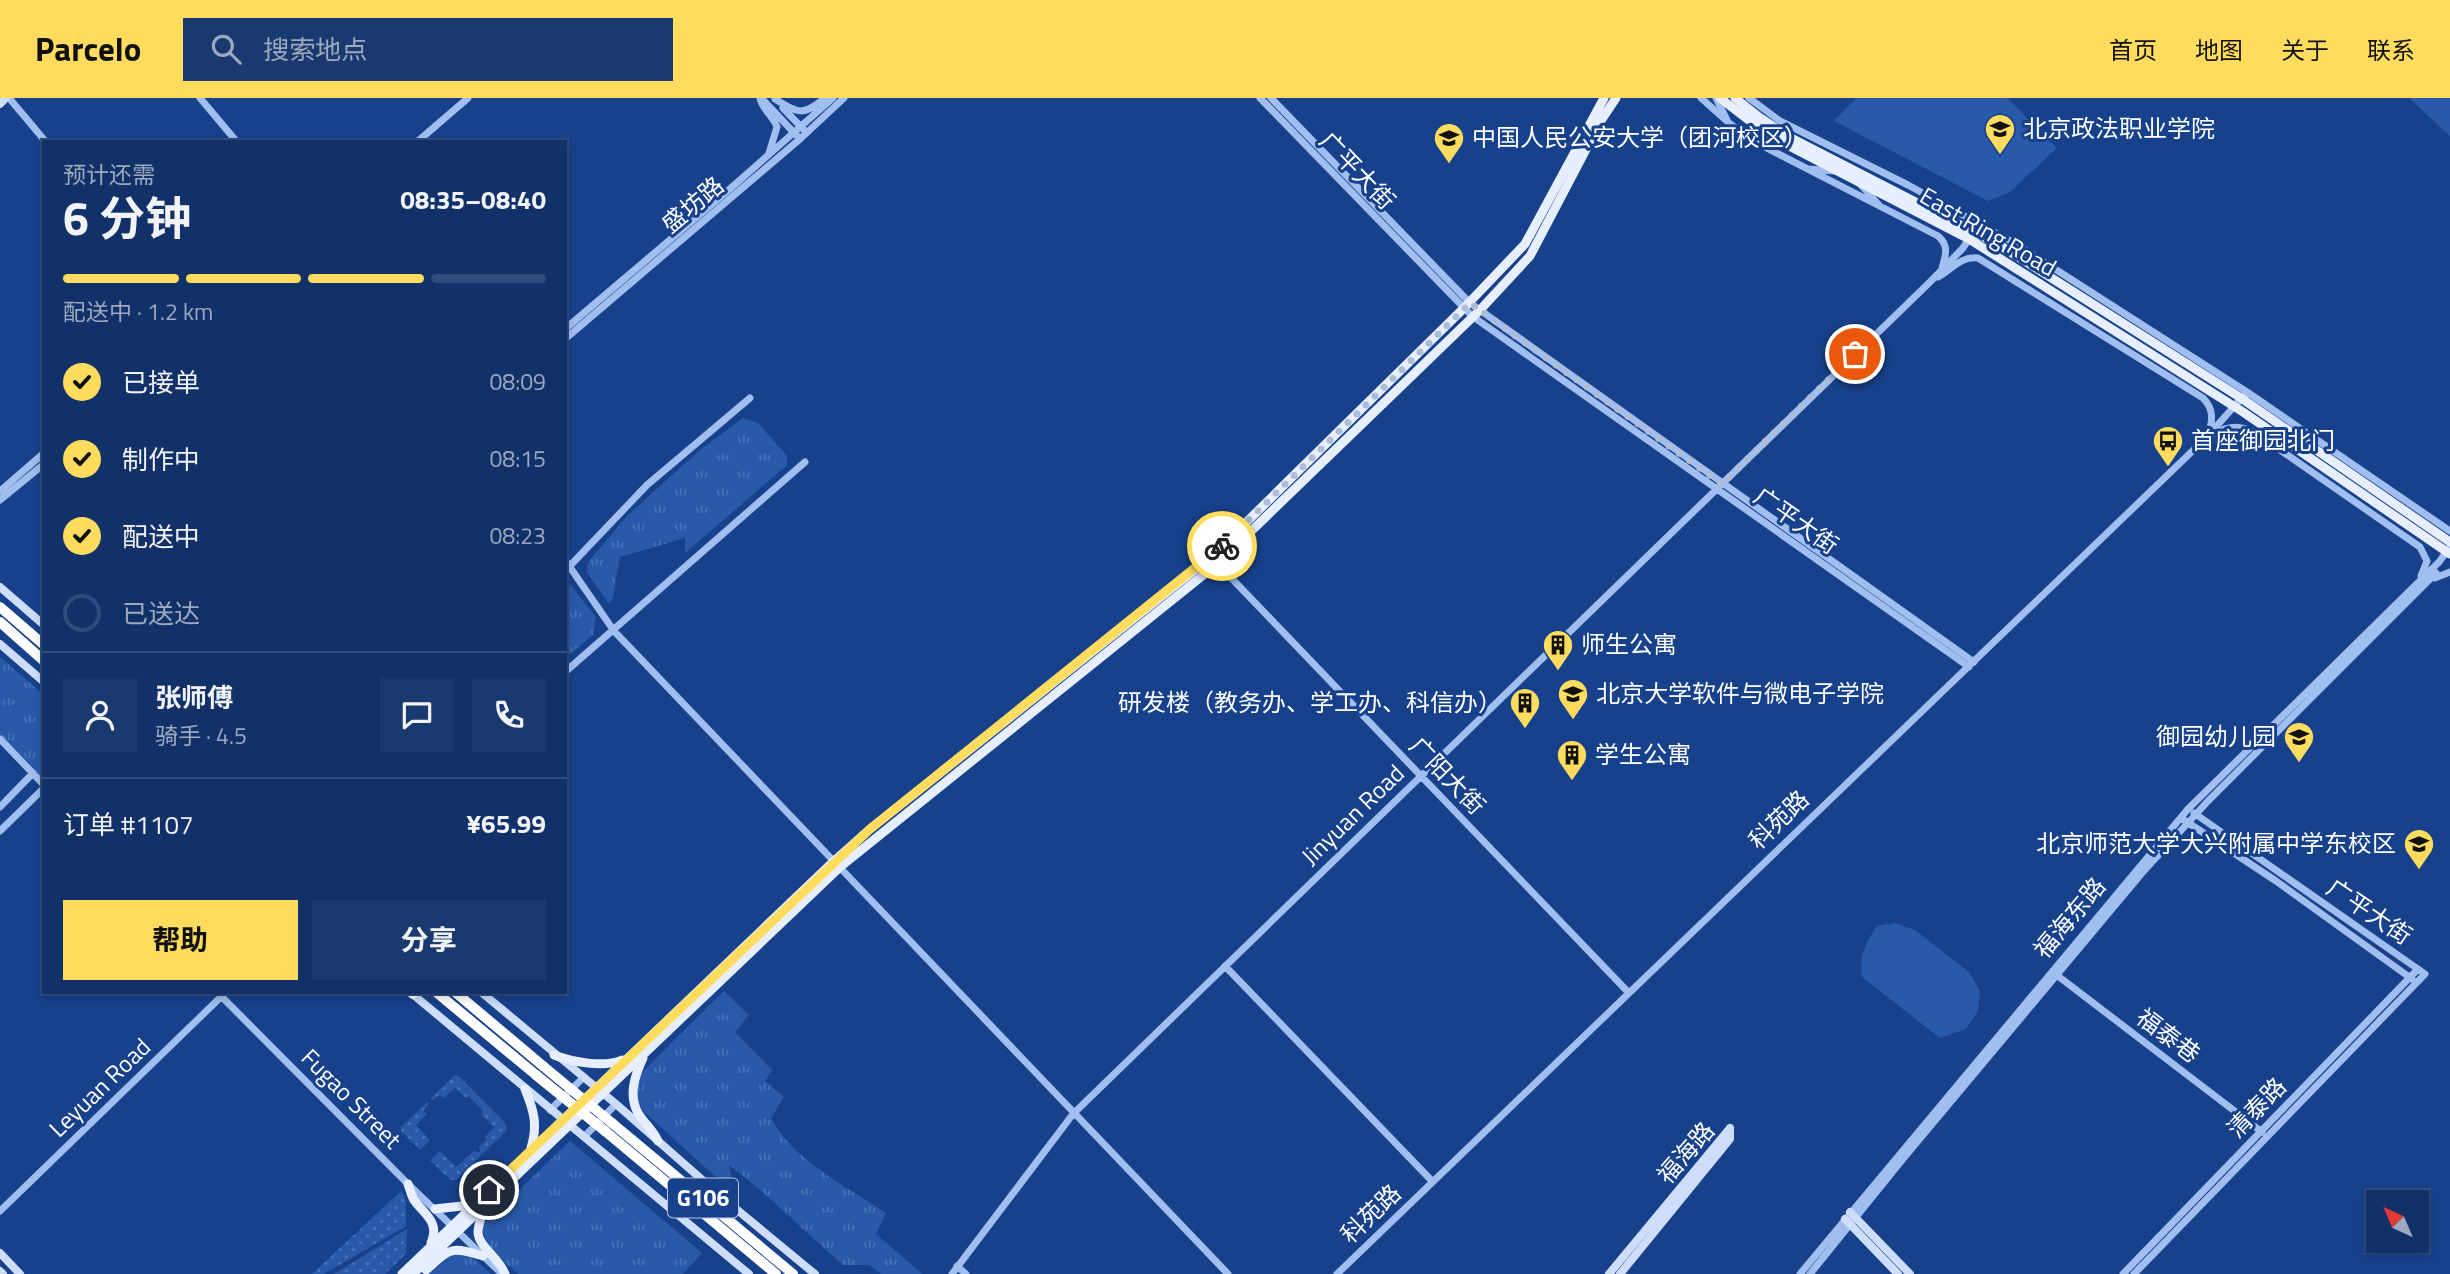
<!DOCTYPE html>
<html lang="zh">
<meta charset="utf-8">
<style>
:root{--surface:#113168;--page:#1a396e;--text:#f1f3f6;--muted:#9ca9c0;--line:#304c7c;--accent:#ffdc5d}
body{margin:0;font-family:"Titillium Web","Noto Sans SC",sans-serif;background:var(--page);color:var(--text);height:100vh;display:flex;flex-direction:column;font-size:26px;white-space:nowrap}
*{box-sizing:border-box;margin:0}
p{font-size:23px;color:var(--muted)}
.icon{flex:none;width:38px;height:38px;fill:none;stroke:currentColor;stroke-width:2;stroke-linecap:round;stroke-linejoin:round}
.map{position:relative;flex:1;overflow:hidden}
.drawer{position:absolute;left:42px;top:42px;width:525px;height:854px;display:flex;flex-direction:column;background:var(--surface);border-radius:0px;box-shadow:0 4px 10px #0003,0 0 0 2px var(--line)}
.drawer>*{flex:none}
.needle{width:46px;rotate:316deg}
.buttons{position:absolute;left:2366px;top:1092px;display:grid;gap:14px}
.buttons a{display:grid;place-items:center;width:63px;height:63px;border-radius:0px;background:var(--surface);box-shadow:0 4px 10px #0003,0 0 0 2px var(--line);font-size:35px}
.pin{position:absolute;display:grid;place-items:center;width:60px;height:60px;color:#fff;margin:-30px;border:4px solid #fff;border-radius:50%;box-shadow:0 2px 7px #0007}
.courier{position:absolute;display:grid;place-items:center;width:70px;height:70px;margin:-35px;border:5px solid #ffdc5d;border-radius:50%;background:#fff;color:#222;box-shadow:0 2px 9px #0007}
.headline em{font-style:normal;font-weight:700}
.headline div{display:flex;flex-direction:column-reverse}
.headline{display:flex;align-items:center;justify-content:space-between;height:119px;padding:0 21px}
h1{font-size:46px;font-weight:700;line-height:52px}
.bar{display:grid;grid-template-columns:repeat(4,1fr);gap:10px 7px;align-content:center;height:84px;padding:0 21px}
.bar i{height:9px;border-radius:5px;background:var(--line)}
.bar .current{background:var(--accent)}
.bar p{grid-column:span 4}
.line{display:flex;align-items:center;gap:18px;padding:0 21px;border-top:2px solid var(--line)}
.line div{flex:1}
.round{display:grid;place-items:center;flex:none;width:74px;height:74px;border-radius:0px;background:var(--page)}
ol{padding:0 21px;list-style:none}
li{display:flex;align-items:center;gap:21px;height:77px}
li p{margin-inline-start:auto}
li .icon{padding:7px;border-radius:50%;background:var(--accent);color:#111;stroke-width:4}
li:last-child{color:var(--muted)}
li i{width:38px;height:38px;border:4px solid var(--line);border-radius:50%}
.cta{display:flex;gap:14px;margin-top:auto;padding:14px 21px}
.cta a{flex:1;height:80px;border-radius:0px;background:var(--accent);color:#111;font-size:28px;font-weight:700;line-height:80px;text-align:center}
.cta a+a{background:var(--page);color:var(--text)}
header{display:flex;align-items:center;gap:42px;box-sizing:border-box;height:98px;padding:0 35px;background:var(--accent);color:#111}
header strong{font-size:33px}
nav{display:flex;gap:38px;margin-inline-start:auto;font-size:24px}
.search{width:490px;height:63px;background:var(--page);display:flex;align-items:center;gap:18px;box-sizing:border-box;padding:0 24px;border-radius:0px;color:var(--muted);font-size:26px}
.map>svg:first-child{display:block}
</style>
<header>
<strong>Parcelo</strong>
<div class="search"><svg class="icon" aria-label="search" viewBox="0 0 24 24"><circle cx="10" cy="10" r="6"/><path d="M15 15l6 6"/></svg>搜索地点</div>
<nav><a>首页</a><a>地图</a><a>关于</a><a>联系</a></nav>
</header>
<div class="map">
<svg width="2450" height="1176" viewBox="0 0 2450 1176">
<defs>
<pattern id="grass-dots" width="8" height="8" patternUnits="userSpaceOnUse" patternTransform="scale(1.75)"><rect width="8" height="8" fill="#295aa9"/><path d="M2 2h.1M6 6h.1" fill="none" stroke="#4973b6" stroke-width="1.8" stroke-linecap="round"/></pattern>
<pattern id="park-tufts" width="24" height="20" patternUnits="userSpaceOnUse" patternTransform="scale(1.75)"><rect width="24" height="20" fill="#295aa9"/><path d="M3 7l-1-3M5 7V3M7 7l1-3M15 17l-1-3M17 17v-4M19 17l1-3" fill="none" stroke="#4973b6"/></pattern>
</defs>
<rect width="100%" height="100%" fill="#17418b"/>
<!-- grass -->
<path fill="url(#grass-dots)" d="M455,977l5,2 46,47 1,6 -51,50h-5l-21,-19 10,-10 16,16 18,-16 7,2 -2,-6 8,-8 -2,-3 9,-9 -13,-13 2,-3 -14,-15 -3,2 -11,-10 -11,10 -5,-3 -6,5 -2,-2z
M427,1004l2,2 -6,7 4,3 -11,11 14,15 -10,10 -19,-19v-4z
M400,1094h2l4,9v25l-82,48h-12z
M407,1131l-1,25 -21,20h-51z"/>
<!-- park -->
<path fill="url(#park-tufts)" d="M743,320l15,5 29,33v9l-102,88v-15l-65,19 -7,40 -4,7 -23,-33 3,-10 39,-46 72,-65z
M568,484l28,35 -3,18 -28,23v-73z
M0,559l44,38v90l-44,-46z
M724,893l25,24 -14,17 37,38 -7,11 19,16 -13,21c23,43 75,68 115,95l-10,21 46,40h-41l-12,-9h-26c-38,-33 -74,-70 -114,-100l2,12 -2,12 -87,-79 -7,-19 1,-13z
M570,1043l132,112 -19,21h-165c-15,-14 -37,-27 -35,-50z
M461,1149l30,27h-61z"/>
<!-- pitch -->
<path fill="#295aa9" d="M1856,0h151l50,50 -47,44 -22,9 -154,-80z
M2409,0h41v38z
M1895,825l20,7 54,42 11,19 -2,20 -12,18 -26,9 -78,-61c-3,-21 3,-33 15,-51z"/>
<g fill="none" stroke-linecap="round" stroke-linejoin="round">
<!-- tertiary -->
<path stroke="#a0beef" stroke-width="7" d="M9,0l37,44
M200,0l37,44
M760,0c2,11 13,18 17,29l-8,26
M1260,0l212,218 497,351
M1271,0l199,205 504,359
M1701,0l28,25 28,20 181,93c11,9 8,19 4,32
M1716,0l11,22
M1749,0l31,23 128,64 108,59 231,148 203,139
M775,1c24,15 28,17 50,-1
M764,3l33,35
M783,10l21,22
M417,44l51,-44
M1808,71l27,2
M1861,87l18,20
M1938,179c14,-8 23,-21 40,-19l225,140c11,11 10,23 5,37
M565,231l166,-141 102,-90
M565,241l235,-200 44,-41
M2213,336c17,-9 28,-9 44,0l163,113 7,14 -6,15
M0,393l44,-38
M0,402l44,-36
M565,462l49,71 614,643
M1216,464l412,430
M565,473l82,-86 103,-87
M2435,480l15,-6
M565,574l240,-210
M0,641l44,46
M0,709l33,-34
M2184,722l92,61 136,98
M0,733l44,-43
M1225,868l207,215
M2054,875l208,159
M217,894l191,192 94,90
M550,1012l34,-33
M584,1039l32,-33
M0,1113l226,-219
M957,1168l9,8
M952,1176l121,-160 858,-833 32,-33 16,-25
M1337,1176l869,-836 41,-46
M1800,1176l388,-465 251,-247 11,-15
M1810,1176l92,-114 240,-287 66,-72 228,-228
M2123,1176l295,-305
M2134,1176l291,-300 -231,-161"/>
<!-- secondary -->
<path stroke="#cdddfa" stroke-width="8" d="M0,6l6,-6
M0,489l44,38
M0,546l44,38
M410,894l339,282
M481,894l135,112 108,95 91,75
M1850,1114l60,62
M1845,1121l53,55
M0,1155l20,21
M0,1173l3,3
M1609,1176l121,-146
M1620,1176l110,-135v-11"/>
<!-- primary -->
<path stroke="#e7efff" stroke-width="9" d="M1720,0l48,37 201,104 274,173 207,142
M1735,0l24,19 32,21 210,108 240,152 209,144
M554,957c18,7 50,13 68,5
M643,960c-8,17 -15,37 -5,55 6,10 15,17 20,28
M525,991c9,22 13,36 6,59
M408,1086c2,5 3,11 6,16 11,15 26,22 17,43
M435,1111l27,-3 25,-21
M483,1112c-1,7 -5,15 -5,22 0,14 21,26 27,42
M426,1172c25,-22 24,-24 57,-14
M402,1176l432,-413 36,-32 341,-272 252,-248 62,-65 79,-146
M413,1176l427,-407 377,-303 263,-254 50,-54 72,-137 14,-21"/>
<!-- motorway -->
<path stroke="#fff" stroke-width="10" d="M0,509l44,38
M0,524l44,39
M411,894l2,2
M436,894l100,83
M455,894l88,74
M612,1025l181,151
M605,1033l171,143"/>
<!-- motorway-bridge -->
<path stroke="#fff" stroke-width="10" d="M543,968l69,57
M536,977l69,56"/>
</g>
<g fill="none" stroke-linecap="round" stroke-linejoin="round">
<!-- done -->
<path stroke="#aebcd6" stroke-width="7" stroke-dasharray="0 12.6" d="M1222,448l248,-243 252,181 133,-130"/>
<!-- route -->
<path stroke="#ffdc5d" stroke-width="9" d="M489,1092l381,-361 352,-283"/>
</g>
<!-- icons -->
<defs>
<g id="university-pin" transform="scale(1.575)"><path d="M0 17L-7.5 6A9.5 9.5 0 1 1 7.5 6Z" fill="#ffdc5d" stroke="#17418b"/><path d="M0-5L7-2L0 1L-7-2ZM-4 1L0 2.5L4 1V4Q0 6-4 4Z" fill="#111"/></g>
<g id="bus-pin" transform="scale(1.575)"><path d="M0 17L-7.5 6A9.5 9.5 0 1 1 7.5 6Z" fill="#ffdc5d" stroke="#17418b"/><path d="M-5-6H5V4H4V6H2V4H-2V6H-4V4H-5ZM-3.5-4V0h7V-4ZM-3.5 1.2v1.5H-2V1.2ZM2 1.2v1.5H3.5V1.2Z" fill="#111"/></g>
<g id="building-pin" transform="scale(1.575)"><path d="M0 17L-7.5 6A9.5 9.5 0 1 1 7.5 6Z" fill="#ffdc5d" stroke="#17418b"/><path d="M-4-6H4V6H1V3H-1V6H-4ZM-2.5-4.3h1.7v1.8h-1.7ZM.8-4.3h1.7v1.8H.8ZM-2.5-1h1.7V.8h-1.7ZM.8-1h1.7V.8H.8Z" fill="#111"/></g>
<g id="school-pin" transform="scale(1.575)"><path d="M0 17L-7.5 6A9.5 9.5 0 1 1 7.5 6Z" fill="#ffdc5d" stroke="#17418b"/><path d="M0-5L7-2L0 1L-7-2ZM-4 1L0 2.5L4 1V4Q0 6-4 4Z" fill="#111"/></g>
</defs>
<g fill-rule="evenodd">
<use href="#university-pin" x="2000" y="31"/>
<use href="#university-pin" x="1449" y="40"/>
<use href="#bus-pin" x="2168" y="343"/>
<use href="#building-pin" x="1558" y="547"/>
<use href="#university-pin" x="1573" y="596"/>
<use href="#building-pin" x="1525" y="605"/>
<use href="#school-pin" x="2299" y="639"/>
<use href="#building-pin" x="1572" y="657"/>
<use href="#school-pin" x="2419" y="746"/>
</g>
<g text-anchor="middle" stroke-width="6" stroke-linejoin="round" paint-order="stroke">
<!-- shield labels -->
<rect fill="#17418b" stroke="#b9c6dc" stroke-width="2" x="668" y="1080.5" width="70" height="39" rx="5"/>
<g font-size="23" font-weight="bold" fill="#fff">
<text x="703" y="1108">G106</text>
</g>
<!-- poi labels -->
<g font-size="24" fill="#fff" stroke="#17418b" text-anchor="start">
<text x="2023" y="39">北京政法职业学院</text>
<text x="1472" y="48">中国人民公安大学（团河校区）</text>
<text x="2191" y="351">首座御园北门</text>
<text x="1581" y="555">师生公寓</text>
<text x="1596" y="604">北京大学软件与微电子学院</text>
<text x="1502" y="613" text-anchor="end">研发楼（教务办、学工办、科信办）</text>
<text x="2276" y="647" text-anchor="end">御园幼儿园</text>
<text x="1595" y="665">学生公寓</text>
<text x="2396" y="754" text-anchor="end">北京师范大学大兴附属中学东校区</text>
</g>
<!-- street labels -->
<g font-size="24" fill="#fff" stroke="#17418b">
<text transform="translate(1357 73) rotate(46)" y="8">广平大街</text>
<text transform="translate(693 107) rotate(-40)" y="8">盛坊路</text>
<text transform="translate(1988 134) rotate(30)" y="8">East Ring Road</text>
<text transform="translate(1796 423) rotate(35)" y="8">广平大街</text>
<text transform="translate(1447 678) rotate(46)" y="8">广阳大街</text>
<text transform="translate(1353 717) rotate(-44)" y="8">Jinyuan Road</text>
<text transform="translate(1779 722) rotate(-44)" y="8">科苑路</text>
<text transform="translate(2369 814) rotate(34)" y="8">广平大街</text>
<text transform="translate(2070 820) rotate(-50)" y="8">福海东路</text>
<text transform="translate(2168 938) rotate(37)" y="8">福泰巷</text>
<text transform="translate(100 990) rotate(-44)" y="8">Leyuan Road</text>
<text transform="translate(351 1001) rotate(45)" y="8">Fugao Street</text>
<text transform="translate(2257 1010) rotate(-46)" y="8">清泰路</text>
<text transform="translate(1686 1055) rotate(-49)" y="8">福海路</text>
<text transform="translate(1371 1116) rotate(-44)" y="8">科苑路</text>
</g>
</g>
</svg>
<div class="buttons">
<a><svg class="needle" viewBox="-14 -14 28 28"><path d="M0-13l5 13h-10z" fill="#e53935"/><path d="M0 13l5-13h-10z" fill="#9ca9c0"/></svg></a>
</div>
<div class="pin" style="left:1855px;top:256px;background:#ea580c"><svg class="icon" aria-label="bag" viewBox="0 0 24 24"><path d="M5 8h14l-1 12H6zM9 8a3 3 0 0 1 6 0"/></svg></div>
<div class="pin" style="left:489px;top:1092px;background:#1f2937"><svg class="icon" aria-label="home" viewBox="0 0 24 24"><path d="M3 11l9-7 9 7M6 9v11h12V9"/></svg></div>
<div class="courier" style="left:1222px;top:448px"><svg class="icon" aria-label="bike" viewBox="0 0 24 24"><circle cx="6" cy="16" r="4"/><circle cx="18" cy="16" r="4"/><path d="M6 16l4-8h5l3 8M10 8l3 8H6M13 5h3"/></svg></div>
<section class="drawer">
<div class="headline"><div><h1>6 分钟</h1><p>预计还需</p></div><em>08:35–08:40</em></div>
<div class="bar"><i class="current"></i><i class="current"></i><i class="current"></i><i></i><p>配送中 · 1.2 km</p></div>
<ol>
<li><svg class="icon" aria-label="check" viewBox="0 0 24 24"><path d="M5 12l5 5 9-10"/></svg>已接单<p>08:09</p></li>
<li><svg class="icon" aria-label="check" viewBox="0 0 24 24"><path d="M5 12l5 5 9-10"/></svg>制作中<p>08:15</p></li>
<li><svg class="icon" aria-label="check" viewBox="0 0 24 24"><path d="M5 12l5 5 9-10"/></svg>配送中<p>08:23</p></li>
<li><i></i>已送达</li>
</ol>
<div class="line" style="height:126px"><a class="round"><svg class="icon" aria-label="person" viewBox="0 0 24 24"><circle cx="12" cy="8" r="4"/><path d="M4 21q1-7 8-7t8 7"/></svg></a><div><b>张师傅</b><p>骑手 · 4.5</p></div><a class="round"><svg class="icon" aria-label="chat" viewBox="0 0 24 24"><path d="M4 5h16v11H9l-5 4z"/></svg></a><a class="round"><svg class="icon" aria-label="phone" viewBox="0 0 24 24"><path d="M5 4h4l2 5-3 2q2 4 5 5l2-3 5 2v4C11 20 4 13 5 4z"/></svg></a></div>
<div class="line" style="height:91px"><div>订单 #1107</div><b>¥65.99</b></div>
<div class="cta"><a>帮助</a><a>分享</a></div>
</section>
</div>
